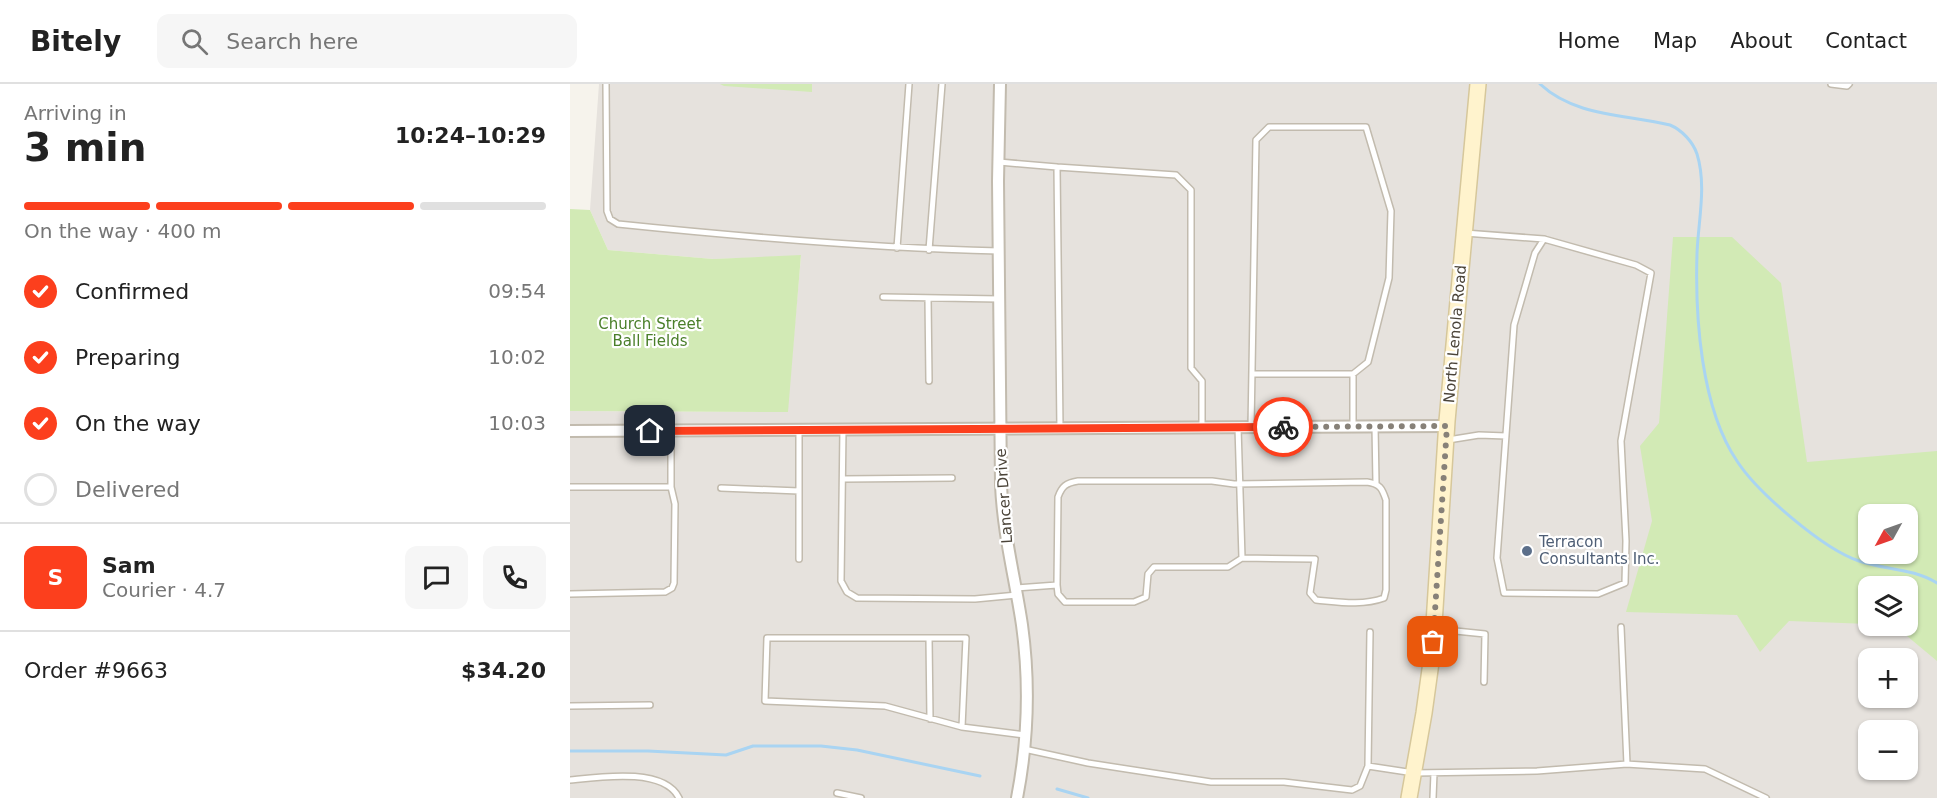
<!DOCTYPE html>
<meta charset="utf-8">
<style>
:root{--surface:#fff;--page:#f6f6f6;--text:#222;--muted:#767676;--line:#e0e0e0;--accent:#fc3f1d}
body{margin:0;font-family:"DejaVu Sans",sans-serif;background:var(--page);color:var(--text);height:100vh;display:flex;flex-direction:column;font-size:22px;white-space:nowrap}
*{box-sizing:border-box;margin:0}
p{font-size:20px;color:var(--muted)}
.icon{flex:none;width:33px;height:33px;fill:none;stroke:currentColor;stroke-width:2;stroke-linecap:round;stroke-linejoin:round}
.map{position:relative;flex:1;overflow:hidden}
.sheet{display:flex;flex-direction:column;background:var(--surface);width:570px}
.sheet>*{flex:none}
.needle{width:39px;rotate:230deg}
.controls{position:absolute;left:1288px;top:420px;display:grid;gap:12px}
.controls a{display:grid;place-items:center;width:60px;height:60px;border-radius:12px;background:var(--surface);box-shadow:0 2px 4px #0004;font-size:30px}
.pin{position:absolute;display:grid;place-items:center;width:51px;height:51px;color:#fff;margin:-26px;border-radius:12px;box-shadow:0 3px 9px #0006}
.courier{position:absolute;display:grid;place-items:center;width:60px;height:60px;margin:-30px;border:4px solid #fc3f1d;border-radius:50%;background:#fff;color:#222;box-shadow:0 2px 8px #0007}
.headline em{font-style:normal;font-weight:700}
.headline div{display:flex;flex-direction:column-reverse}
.headline{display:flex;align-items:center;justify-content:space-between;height:102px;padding:0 24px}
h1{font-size:39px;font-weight:700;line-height:45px}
.bar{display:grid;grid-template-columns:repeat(4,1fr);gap:9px 6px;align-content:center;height:72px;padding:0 24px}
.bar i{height:8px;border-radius:4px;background:var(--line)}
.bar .current{background:var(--accent)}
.bar p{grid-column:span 4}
.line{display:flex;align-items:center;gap:15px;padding:0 24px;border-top:2px solid var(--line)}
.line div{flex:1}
.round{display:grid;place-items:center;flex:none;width:63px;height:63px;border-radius:12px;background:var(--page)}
ol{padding:0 24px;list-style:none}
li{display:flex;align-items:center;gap:18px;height:66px}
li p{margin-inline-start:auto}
li .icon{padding:6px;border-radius:50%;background:var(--accent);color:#fff;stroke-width:4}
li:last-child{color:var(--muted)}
li i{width:33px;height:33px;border:3px solid var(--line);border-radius:50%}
header{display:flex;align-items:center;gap:36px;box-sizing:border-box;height:84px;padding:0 30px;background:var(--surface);border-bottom:2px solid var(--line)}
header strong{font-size:28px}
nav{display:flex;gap:33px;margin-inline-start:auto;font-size:21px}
.search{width:420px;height:54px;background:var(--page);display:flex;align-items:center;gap:15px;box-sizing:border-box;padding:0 21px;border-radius:12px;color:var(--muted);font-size:22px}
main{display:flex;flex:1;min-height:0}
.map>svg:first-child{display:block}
</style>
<header>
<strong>Bitely</strong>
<div class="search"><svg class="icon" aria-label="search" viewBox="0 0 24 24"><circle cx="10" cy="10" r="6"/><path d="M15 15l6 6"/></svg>Search here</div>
<nav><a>Home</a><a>Map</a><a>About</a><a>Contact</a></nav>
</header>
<main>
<section class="sheet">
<div class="headline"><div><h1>3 min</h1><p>Arriving in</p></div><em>10:24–10:29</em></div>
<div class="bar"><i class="current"></i><i class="current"></i><i class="current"></i><i></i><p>On the way · 400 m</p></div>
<ol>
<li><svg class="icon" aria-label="check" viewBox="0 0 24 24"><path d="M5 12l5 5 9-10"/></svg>Confirmed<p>09:54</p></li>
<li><svg class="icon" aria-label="check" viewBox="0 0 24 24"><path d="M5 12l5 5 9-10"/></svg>Preparing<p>10:02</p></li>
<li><svg class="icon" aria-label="check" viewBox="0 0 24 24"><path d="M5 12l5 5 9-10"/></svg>On the way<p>10:03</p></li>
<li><i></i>Delivered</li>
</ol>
<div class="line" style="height:108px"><b class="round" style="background:var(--accent);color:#fff">S</b><div><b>Sam</b><p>Courier · 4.7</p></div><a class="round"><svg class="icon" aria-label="chat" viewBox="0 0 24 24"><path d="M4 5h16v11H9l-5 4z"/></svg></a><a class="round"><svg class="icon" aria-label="phone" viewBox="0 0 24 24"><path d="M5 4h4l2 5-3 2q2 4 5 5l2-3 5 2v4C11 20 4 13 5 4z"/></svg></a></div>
<div class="line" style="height:78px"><div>Order #9663</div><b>$34.20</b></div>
</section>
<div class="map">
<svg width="1367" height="714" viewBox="0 0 1367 714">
<rect width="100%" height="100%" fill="#f6f3ec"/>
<!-- industrial -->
<path fill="#e6e2dd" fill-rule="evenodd" d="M29,0h1338v714h-1367v-387l217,1 14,-156 -88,3 -105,-9 -18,-40zM1299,430h39v40h-39zM1299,502h39v40h-39zM1299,574h39v40h-39zM1299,646h39v40h-39z"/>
<!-- green -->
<path fill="#d2eab5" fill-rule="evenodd" d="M150,0h92v8l-88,-6z
M0,125l20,1 18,40 105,9 88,-4 -13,157 -218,-1z
M1103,153h59l49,46 26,179 130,-11v210l-42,-35h13v-40h-39v38l-80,-3 -29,31 -23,-37 -111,-3 26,-91 -12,-75 19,-23zM1338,430v40h-39v-40z"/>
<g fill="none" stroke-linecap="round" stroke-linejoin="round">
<!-- stream -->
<path stroke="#a9d4f2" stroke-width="3" d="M970,0c35,33 86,30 130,41 12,5 23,17 27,29 10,32 1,68 0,100 -2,63 4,154 40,207 20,31 86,88 122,100 26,9 54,7 78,22
M0,667h78l78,4 27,-9h68l36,4 123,26
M487,705l31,9"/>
<!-- service casing -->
<g stroke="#c2bbae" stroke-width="8">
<path id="service" d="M36,0l1,127 3,8 8,5c126,13 253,24 381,27
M1261,0l16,2 2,-2
M429,78l58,5
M895,149l79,6
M974,155l92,26 15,8 -30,168 5,100 -1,42 -27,11 -94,-1 -7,-35 17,-233 21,-72z
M327,164l12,-164
M359,166l13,-166
M313,213l116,2
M358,214l1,83
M683,290h100
M805,342l1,57
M668,343l4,131
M681,343l5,-287 13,-13h97l25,84 -2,67 -21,84 -15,12v52
M273,345l-2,152 6,11 10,6 118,1 42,-4
M490,345l-3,-262 119,8 15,15v178l11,13v46
M878,356l31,-5 27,1
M273,395l109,-1
M0,403h101
M151,404l78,3
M229,475v-130
M445,504l42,-3 1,-88c4,-11 8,-14 20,-16h134l22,3 133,-2c13,2 15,6 19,18v90l-2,8c-22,8 -45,4 -68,2l-6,-7 5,-34 -73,-1 -14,9h-74l-6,7 -2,23 -12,5h-69l-7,-8 -1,-9
M0,510l95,-2 7,-4 2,-5 1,-79 -4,-17v-57
M866,545l49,5 -1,48
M359,554l1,81
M0,622l80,-1
M392,643l4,-89h-199l-2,63 120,5 77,21 63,8
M454,665l64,14 123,19h73l68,8 8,-4 8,-20 46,7 123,-2 90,-7 -6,-137
M1056,680l79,5 61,29
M798,682l2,-134
M0,696c29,-3 94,-13 109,18
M267,709l24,5
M863,714l1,-25"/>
</g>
<!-- minor casing -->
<g stroke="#c2bbae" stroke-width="14">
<path id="minor" d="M430,0l-2,97 3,304c2,48 14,93 21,140 8,58 6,116 -5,173
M0,347l877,-5"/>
</g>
<!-- secondary casing -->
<g stroke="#d6c79b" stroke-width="18">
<path id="secondary" d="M839,714l15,-85 8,-58 15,-234 31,-337"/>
</g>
<!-- service -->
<use href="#service" stroke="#fff" stroke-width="5"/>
<!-- minor -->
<use href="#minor" stroke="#fff" stroke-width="10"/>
<!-- secondary -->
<use href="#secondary" stroke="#fff3cd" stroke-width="15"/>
</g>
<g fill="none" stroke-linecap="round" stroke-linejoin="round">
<!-- done -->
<path stroke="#878178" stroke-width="6" stroke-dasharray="0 10.8" d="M713,343l164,-1 -14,216"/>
<!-- route -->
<path stroke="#fc3f1d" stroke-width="8" d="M80,347l633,-4"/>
</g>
<!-- markers -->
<circle fill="#5c6f8a" stroke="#fff" stroke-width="2" cx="957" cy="467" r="6"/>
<g text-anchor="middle" stroke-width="4.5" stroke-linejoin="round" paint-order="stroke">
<!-- park labels -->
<g font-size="15" fill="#4a7f2a" stroke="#fff">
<text x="80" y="245">Church Street<tspan x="80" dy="17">Ball Fields</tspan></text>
</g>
<!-- street labels -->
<g font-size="15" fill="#4b4439" stroke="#fff">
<text transform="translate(885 250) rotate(-85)" y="5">North Lenola Road</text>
<text transform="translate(434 412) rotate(-94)" y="5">Lancer Drive</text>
</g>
<!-- service labels -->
<g font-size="15" fill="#4e5e75" stroke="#fff" text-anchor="start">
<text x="969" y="463">Terracon<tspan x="969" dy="17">Consultants Inc.</tspan></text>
</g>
</g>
</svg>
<div class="controls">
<a><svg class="needle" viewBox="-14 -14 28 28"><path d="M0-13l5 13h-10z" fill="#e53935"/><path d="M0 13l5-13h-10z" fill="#767676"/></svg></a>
<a><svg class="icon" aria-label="layers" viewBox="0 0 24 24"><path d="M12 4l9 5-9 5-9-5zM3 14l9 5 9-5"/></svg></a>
<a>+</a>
<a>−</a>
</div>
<div class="pin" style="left:863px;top:558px;background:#ea580c"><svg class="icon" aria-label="bag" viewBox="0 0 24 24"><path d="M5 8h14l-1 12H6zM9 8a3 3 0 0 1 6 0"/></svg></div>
<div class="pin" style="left:80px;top:347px;background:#1f2937"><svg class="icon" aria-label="home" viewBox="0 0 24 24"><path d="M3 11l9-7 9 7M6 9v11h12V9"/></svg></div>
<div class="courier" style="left:713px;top:343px"><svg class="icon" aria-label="bike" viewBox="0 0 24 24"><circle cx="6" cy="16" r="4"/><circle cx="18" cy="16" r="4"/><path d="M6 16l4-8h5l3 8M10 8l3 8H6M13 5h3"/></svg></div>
</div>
</main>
